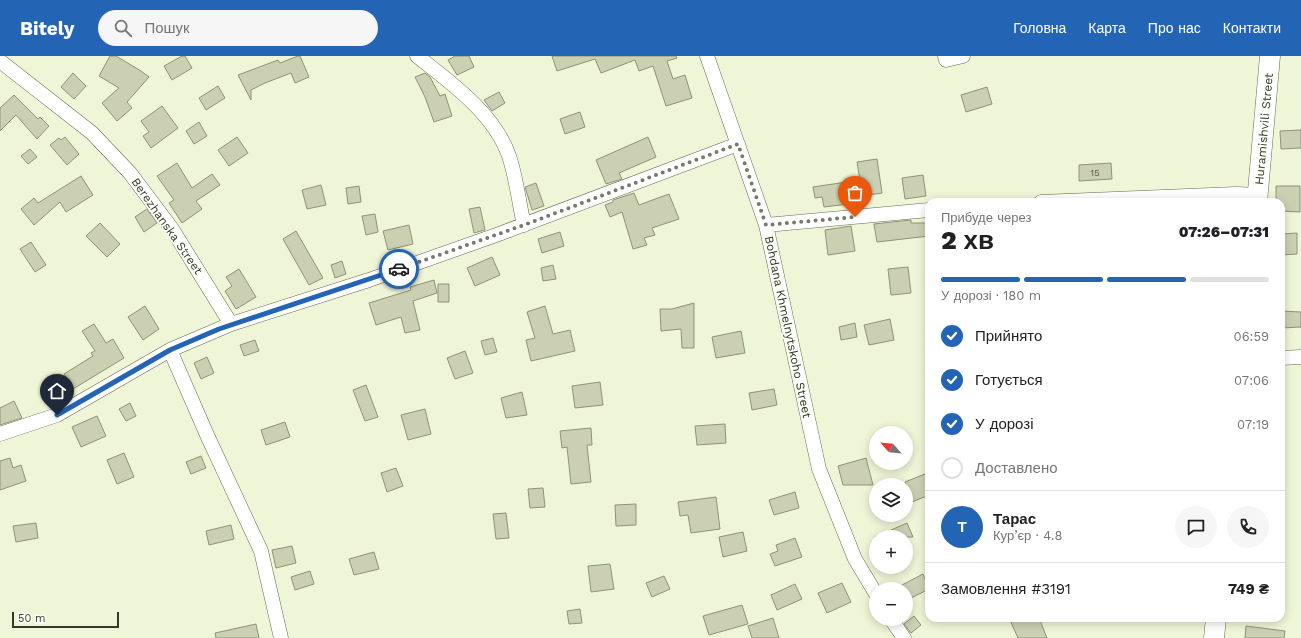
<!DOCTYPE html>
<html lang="uk">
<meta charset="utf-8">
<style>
:root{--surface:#fff;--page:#f6f6f6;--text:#202124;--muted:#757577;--line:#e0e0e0;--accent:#2464b5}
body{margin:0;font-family:"Work Sans",sans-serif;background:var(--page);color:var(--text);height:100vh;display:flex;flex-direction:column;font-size:15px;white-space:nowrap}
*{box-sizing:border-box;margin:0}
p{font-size:13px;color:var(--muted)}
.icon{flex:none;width:22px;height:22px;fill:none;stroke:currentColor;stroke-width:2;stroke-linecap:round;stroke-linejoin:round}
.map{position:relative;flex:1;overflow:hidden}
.panel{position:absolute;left:925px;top:142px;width:360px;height:424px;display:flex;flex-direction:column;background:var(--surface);border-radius:12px;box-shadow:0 2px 10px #0003}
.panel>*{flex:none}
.needle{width:26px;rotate:297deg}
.tools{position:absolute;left:869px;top:370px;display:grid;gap:8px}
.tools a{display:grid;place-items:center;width:44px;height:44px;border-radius:50%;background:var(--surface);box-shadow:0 2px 10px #0003;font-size:20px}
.scale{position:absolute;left:12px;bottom:10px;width:107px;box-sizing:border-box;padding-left:4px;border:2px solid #36382d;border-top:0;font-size:11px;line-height:14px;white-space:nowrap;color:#36382d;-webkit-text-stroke:3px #fdfff9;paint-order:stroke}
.pin{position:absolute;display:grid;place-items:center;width:34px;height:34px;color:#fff;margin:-41px -17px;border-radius:50% 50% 50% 0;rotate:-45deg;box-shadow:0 0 4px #0007}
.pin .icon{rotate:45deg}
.courier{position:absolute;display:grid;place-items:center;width:40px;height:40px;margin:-20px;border:3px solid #2464b5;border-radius:50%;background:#fff;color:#222;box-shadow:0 1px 5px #0007}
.summary em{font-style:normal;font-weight:800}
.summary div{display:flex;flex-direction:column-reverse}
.summary{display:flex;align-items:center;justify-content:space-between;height:68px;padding:0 16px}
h1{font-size:26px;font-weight:800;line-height:30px}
.bar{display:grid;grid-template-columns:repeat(4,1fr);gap:6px 4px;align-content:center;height:48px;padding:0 16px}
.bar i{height:5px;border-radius:3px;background:var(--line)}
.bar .selected{background:var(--accent)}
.bar p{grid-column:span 4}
.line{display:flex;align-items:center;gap:10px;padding:0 16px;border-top:1px solid var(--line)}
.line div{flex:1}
.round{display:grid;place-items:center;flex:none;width:42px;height:42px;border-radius:21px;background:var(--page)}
ol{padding:0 16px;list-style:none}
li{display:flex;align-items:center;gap:12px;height:44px}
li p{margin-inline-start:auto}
li .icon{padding:4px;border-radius:50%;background:var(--accent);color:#fff;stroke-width:4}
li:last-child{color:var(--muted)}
li i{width:22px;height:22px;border:2px solid var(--line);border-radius:50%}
header{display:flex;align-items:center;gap:24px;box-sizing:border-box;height:56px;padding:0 20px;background:var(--accent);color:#fff}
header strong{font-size:19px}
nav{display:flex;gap:22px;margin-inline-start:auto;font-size:14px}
.search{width:280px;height:36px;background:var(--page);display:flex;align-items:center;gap:10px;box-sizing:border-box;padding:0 14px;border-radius:22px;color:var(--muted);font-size:15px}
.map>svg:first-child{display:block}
</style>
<header>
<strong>Bitely</strong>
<div class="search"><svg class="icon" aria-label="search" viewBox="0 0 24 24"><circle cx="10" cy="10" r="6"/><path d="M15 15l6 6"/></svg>Пошук</div>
<nav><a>Головна</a><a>Карта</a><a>Про нас</a><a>Контакти</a></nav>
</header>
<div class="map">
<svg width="1301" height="582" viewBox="0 0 1301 582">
<rect width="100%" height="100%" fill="#eff5d7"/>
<!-- building -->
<path fill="#cbd0b3" stroke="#8e9377" d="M110,0h6l25,15 8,6 -22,25 5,6 -15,13 -15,-18 17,-15 -20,-12z
M182,0h3l7,12 -20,12 -8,-14z
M298,0h2l9,21 -14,6 -4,-10 -26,10 -14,7v10l-13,-25 40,-15 2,3z
M455,0h14l5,11 -17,8 -9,-15z
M552,0h124l1,2 -10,3 6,18 12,-4 7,23 -26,8 -13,-40 -14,5 -4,-11 -34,13 -6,-14 -38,12z
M73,17l13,13 -12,13 -13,-12z
M425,17l5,4 10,19 5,-2 7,22 -18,6 -9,-25 -10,-20z
M218,30l7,12 -19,12 -7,-12z
M987,31l5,17 -26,8 -5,-17z
M499,36l6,11 -13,8 -8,-11z
M14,39l24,24 2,-2 9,9 -12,13 -21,-24 -16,16v-23z
M162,50l16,22 -27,20 -8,-12 6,-4 -8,-11z
M580,56l5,15 -20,7 -5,-15z
M199,66l8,14 -13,8 -8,-13z
M1301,74v18l-20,1 -1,-18z
M65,81l14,17 -12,11 -17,-20 9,-7 2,2z
M237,81l11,16 -19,13 -11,-16z
M648,81l8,20 -37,16 3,6 -16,5 -10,-24z
M30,93l7,8 -9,7 -7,-8z
M877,103l5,34 -34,5 1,6 -25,3 -2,-10 -7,1 -2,-11 47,-7 -3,-18z
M177,107l15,25 20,-14 8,11 -24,16 6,8 -20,14 -13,-20 5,-3 -17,-24z
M1111,107l1,16 -33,2v-16z
M923,119l3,21 -21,3 -3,-21z
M81,120l12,19 -27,17 -6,-10 -26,23 -13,-16 13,-11 4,5z
M536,127l8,23 -12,4 -7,-23z
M321,129l5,20 -19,4 -5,-19z
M359,130l2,16 -13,2 -2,-16z
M1276,130h24v26l-19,-1v-9h-5z
M634,137l5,12 30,-11 10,25 -27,9 3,7 -11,3 3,7 -14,4 -11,-37 -12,5 -5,-12 8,-3v-2z
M480,151l5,23 -11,3 -5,-24z
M147,153l10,14 -13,9 -9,-15z
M375,158l3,18 -12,3 -4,-19z
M911,164v3h18v13l-52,6 -3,-18z
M100,167l20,21 -13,13 -21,-21z
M409,169l4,19 -25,6 -5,-19z
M851,170l4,25 -27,4 -3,-25z
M296,175l27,47 -14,7 -26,-46z
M560,176l4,14 -22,7 -4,-14z
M1297,177v21l-16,1v-21z
M31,186l15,23 -11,7 -15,-23z
M492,201l8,18 -25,11 -8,-18z
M342,205l4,13 -11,4 -4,-13z
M553,209l3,14 -13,2 -2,-13z
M908,211l3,26 -20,2 -3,-26z
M239,213l17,28 -20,12 -11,-18 7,-5 -6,-9z
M434,224l3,13 -24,8 7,29 -15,3 -4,-16 -25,8 -7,-22 42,-13 -1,-3z
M438,228h11v18h-11z
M694,247v45h-12l-1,-19 -20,2 -1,-22h12z
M145,250l14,23 -16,11 -15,-23z
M545,250l8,28 17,-4 5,21 -44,10 -5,-21 9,-2 -8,-26z
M1281,255l20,1v15l-20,1z
M890,263l4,21 -25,5 -5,-20z
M855,267l2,14 -16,3 -2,-13z
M94,268l12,19 7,-4 11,19 -51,31 -9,-15 29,-18 -2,-3 4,-2 -13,-20z
M741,275l4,22 -29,5 -4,-21z
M493,282l4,14 -12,3 -4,-14z
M255,284l4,11 -15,5 -4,-11z
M465,295l8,22 -18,6 -8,-21z
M207,301l7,16 -13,6 -7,-16z
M600,326l3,23 -28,3 -3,-22z
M366,329l12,32 -13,4 -12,-31z
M774,333l3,16 -25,5 -3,-17z
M522,336l5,23 -21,3 -5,-20z
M14,345l8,17 -22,7v-17z
M130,347l6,13 -10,5 -7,-12z
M425,353l6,25 -23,6 -7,-25z
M97,360l9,20 -25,11 -9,-20z
M285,366l5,15 -24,8 -5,-15z
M725,368l1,19 -29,2 -2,-19z
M591,372l1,17h-5l4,37 -20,2 -4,-37 -5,1 -2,-17z
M124,397l10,24 -17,7 -10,-24z
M201,400l5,12 -15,6 -5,-12z
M10,402l3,10 8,-3 5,16 -26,9v-29z
M866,402l7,27h-30l-5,-19z
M396,412l7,18 -16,6 -6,-19z
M925,418l4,10v11l-17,7 -7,-20z
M543,432l2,19 -15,1 -2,-19z
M795,436l4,16 -25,7 -5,-15z
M716,441l4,32 -29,4 -3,-18 -8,1 -2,-14z
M636,448v21l-20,1 -1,-21z
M506,457l3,25 -13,1 -3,-25z
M36,467l2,15 -22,4 -3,-16z
M907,467l6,14h-38z
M231,469l3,14 -25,6 -3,-14z
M743,476l4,19 -24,6 -4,-20z
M795,482l7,19 -27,9 -5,-12 8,-3 -2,-6z
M292,490l4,17 -20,5 -4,-18z
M374,496l5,17 -25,6 -5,-16z
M610,508l4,25 -23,3 -3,-26z
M310,515l4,13 -19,6 -4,-13z
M923,518l6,15 -20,10 -3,-10h-2l-2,-4z
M664,520l6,13 -18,8 -6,-14z
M842,527l9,19 -24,11 -9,-20z
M795,528l7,15 -25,11 -6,-15z
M742,549l6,19 -39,11 -6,-19z
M580,553l2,14 -13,1 -2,-13z
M914,560l7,9 -10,8 -7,-9z
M773,562l6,20h-27l-4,-12z
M1009,562h30l8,20h-29z
M256,568l3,14h-43l-1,-5z
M1246,570l39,5 -1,7h-39z"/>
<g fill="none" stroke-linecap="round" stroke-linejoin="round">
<!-- minor casing -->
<g stroke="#656a50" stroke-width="15">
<path id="minor" d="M417,0c33,26 78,58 92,100 7,20 10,47 15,69
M707,0l59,169 53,244 36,90 21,35
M945,0l1,4 17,-4
M0,5l92,72 38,40 42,56 59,95
M1041,146l195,-8 22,1
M766,169l163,-15
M170,294l37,85 54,116 20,87
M1281,302l20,-1
M0,378l57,-19 113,-65 61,-26 138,-44 130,-46 239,-90
M891,563l13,19"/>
</g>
<!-- secondary casing -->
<g stroke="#656a50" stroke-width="21">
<path id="secondary" d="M1257,146l13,-146
M1214,582l2,-20"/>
</g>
<!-- minor -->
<use href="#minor" stroke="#fff" stroke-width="14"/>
<!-- secondary -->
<use href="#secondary" stroke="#fff" stroke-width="20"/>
</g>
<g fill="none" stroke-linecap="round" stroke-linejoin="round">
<!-- done -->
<path stroke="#777a68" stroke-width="4" stroke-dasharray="0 7.2" d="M399,213l125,-44 214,-81 28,81 89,-8"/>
<!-- route -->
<path stroke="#2464b5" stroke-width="5" d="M57,359l113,-65 49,-21 180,-60"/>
</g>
<g text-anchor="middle" stroke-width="3.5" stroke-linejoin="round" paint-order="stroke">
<!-- number labels -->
<g font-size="10" fill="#5b5e4e">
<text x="1095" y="120">15</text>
</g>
<!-- street labels -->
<g font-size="12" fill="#36382d" stroke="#fdfff9">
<text transform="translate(1264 73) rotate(-85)" y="4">Huramishvili Street</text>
<text transform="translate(167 170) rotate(55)" y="4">Berezhanska Street</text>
<text transform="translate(788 271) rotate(78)" y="4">Bohdana Khmelnytskoho Street</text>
</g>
</g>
</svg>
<div class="tools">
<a><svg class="needle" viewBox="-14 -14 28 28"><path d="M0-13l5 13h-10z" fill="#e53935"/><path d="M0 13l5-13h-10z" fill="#757577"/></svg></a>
<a><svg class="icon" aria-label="layers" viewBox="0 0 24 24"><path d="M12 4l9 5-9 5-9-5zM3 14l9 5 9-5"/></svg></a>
<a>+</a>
<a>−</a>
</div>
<div class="scale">50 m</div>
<div class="pin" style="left:855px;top:161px;background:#ea580c"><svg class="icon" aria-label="bag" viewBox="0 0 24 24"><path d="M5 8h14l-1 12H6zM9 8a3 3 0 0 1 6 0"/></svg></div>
<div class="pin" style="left:57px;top:359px;background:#1f2937"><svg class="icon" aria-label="home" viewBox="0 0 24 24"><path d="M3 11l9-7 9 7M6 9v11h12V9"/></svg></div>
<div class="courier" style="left:399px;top:213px"><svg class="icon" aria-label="car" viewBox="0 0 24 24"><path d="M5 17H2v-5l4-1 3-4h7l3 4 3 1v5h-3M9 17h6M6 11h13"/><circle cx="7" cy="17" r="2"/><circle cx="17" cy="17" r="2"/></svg></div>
<section class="panel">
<div class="summary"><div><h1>2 хв</h1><p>Прибуде через</p></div><em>07:26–07:31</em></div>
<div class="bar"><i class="selected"></i><i class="selected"></i><i class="selected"></i><i></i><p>У дорозі · 180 m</p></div>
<ol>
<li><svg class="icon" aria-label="check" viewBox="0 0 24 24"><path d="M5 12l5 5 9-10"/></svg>Прийнято<p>06:59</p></li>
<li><svg class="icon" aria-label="check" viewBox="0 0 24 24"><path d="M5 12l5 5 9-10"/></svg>Готується<p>07:06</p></li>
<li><svg class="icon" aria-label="check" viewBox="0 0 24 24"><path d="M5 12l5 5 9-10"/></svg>У дорозі<p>07:19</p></li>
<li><i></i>Доставлено</li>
</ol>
<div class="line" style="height:72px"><b class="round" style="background:var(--accent);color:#fff">Т</b><div><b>Тарас</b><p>Кур’єр · 4.8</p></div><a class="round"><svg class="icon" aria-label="chat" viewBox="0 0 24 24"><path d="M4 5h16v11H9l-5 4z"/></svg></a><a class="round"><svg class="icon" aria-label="phone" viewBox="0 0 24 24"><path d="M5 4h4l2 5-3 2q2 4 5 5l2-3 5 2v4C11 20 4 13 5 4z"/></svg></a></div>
<div class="line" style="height:52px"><div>Замовлення #3191</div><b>749 ₴</b></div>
</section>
</div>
